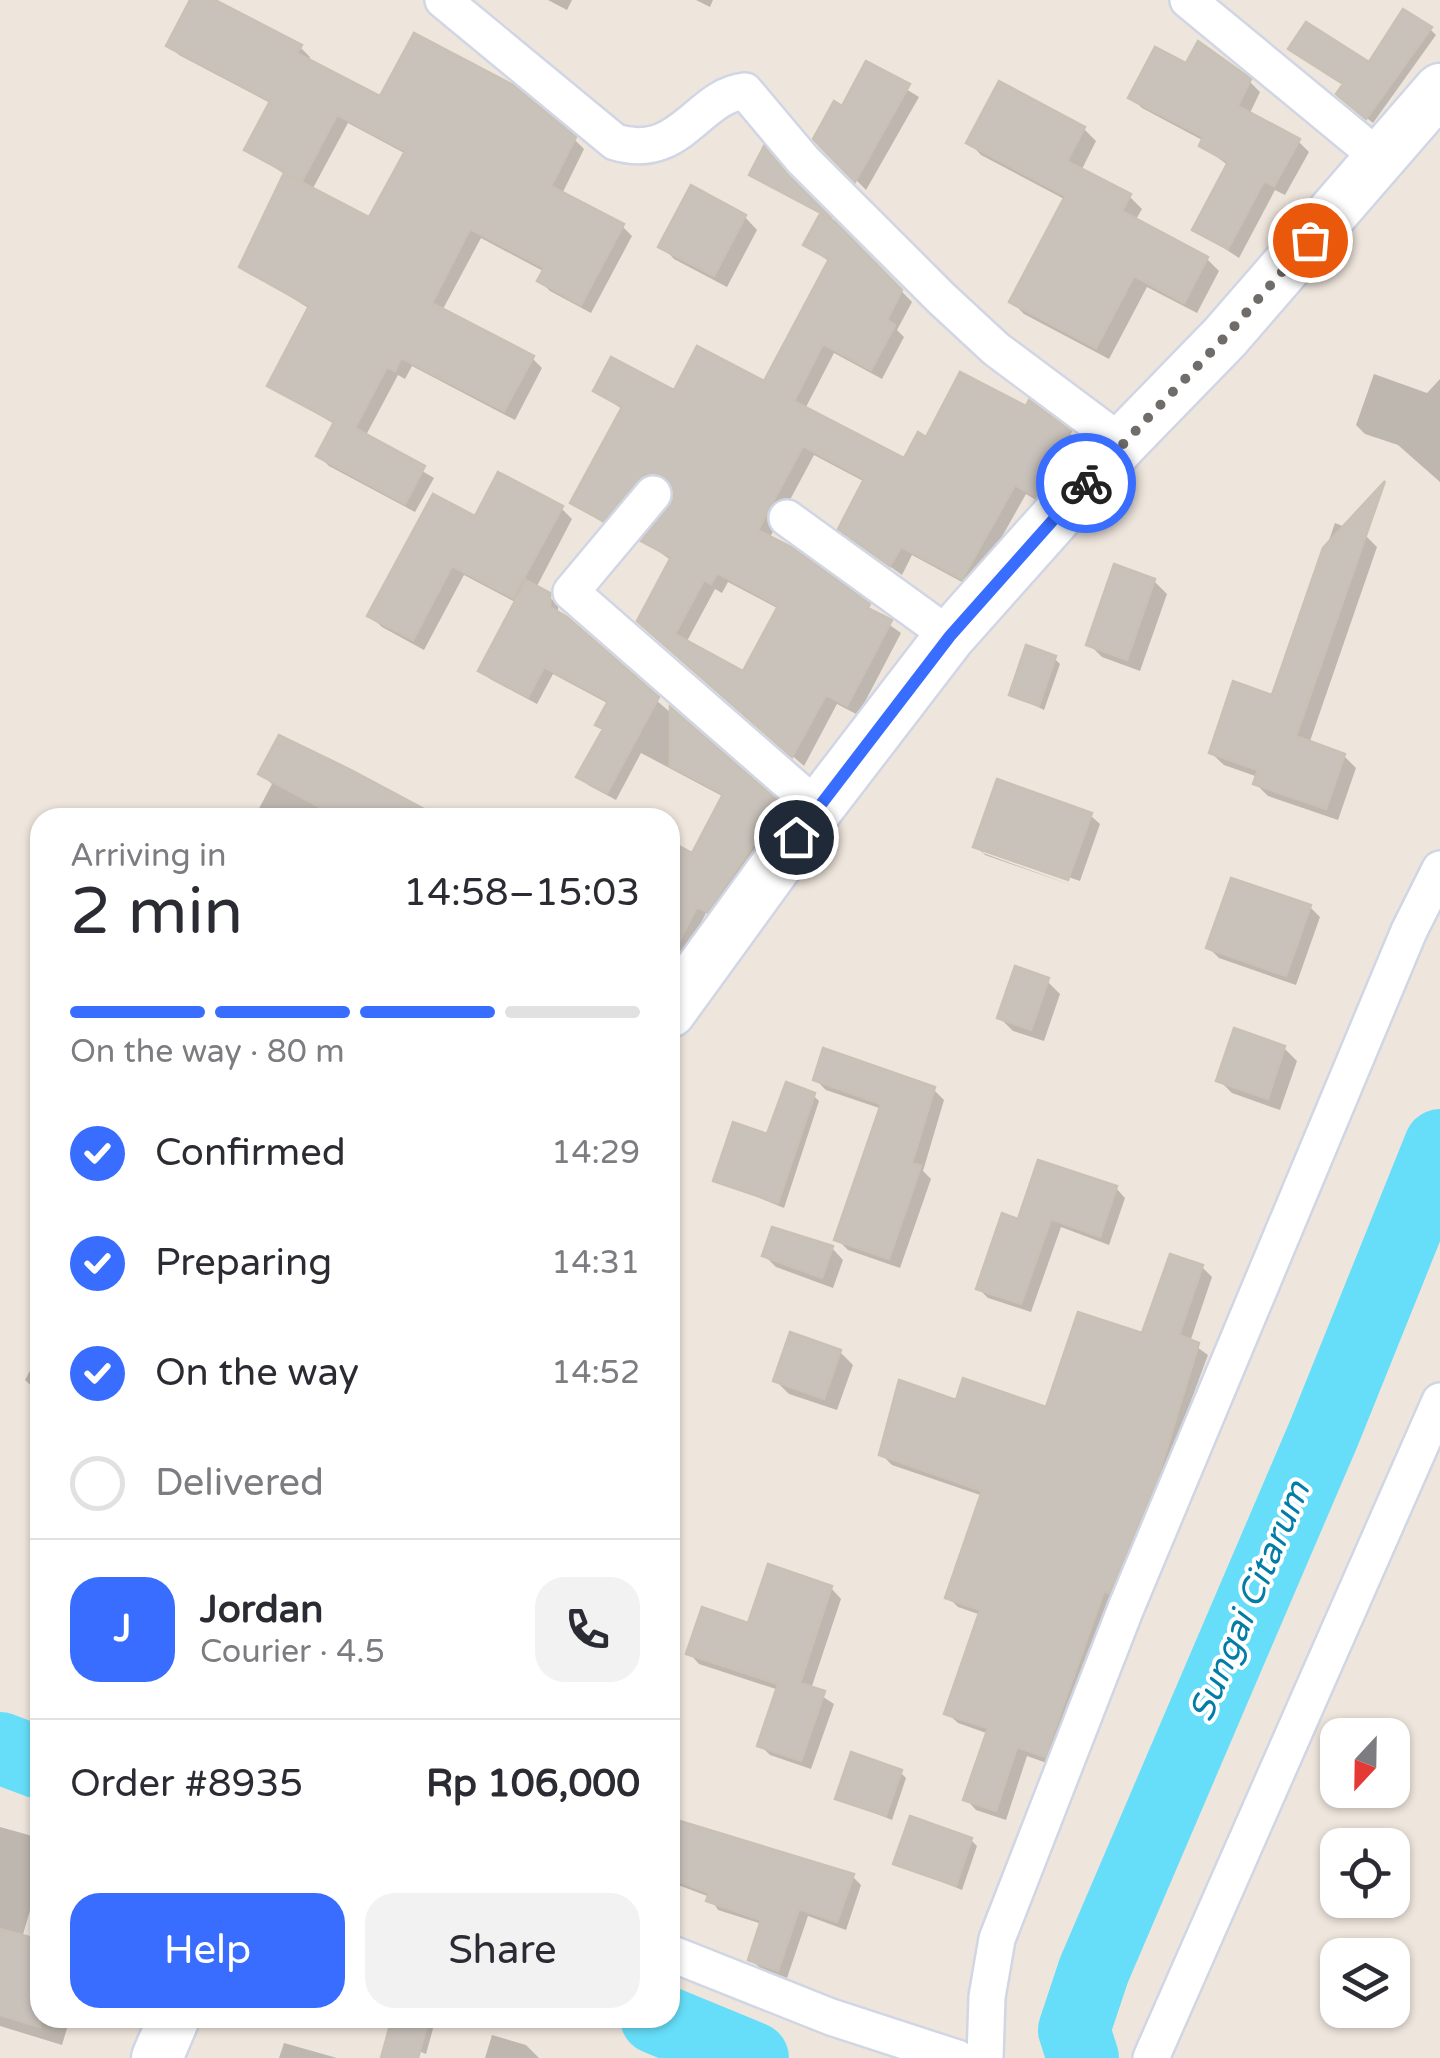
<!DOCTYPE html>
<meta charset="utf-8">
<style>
:root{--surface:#fff;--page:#f2f2f3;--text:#2b2b33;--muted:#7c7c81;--line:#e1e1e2;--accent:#386dff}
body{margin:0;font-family:"Varela Round",sans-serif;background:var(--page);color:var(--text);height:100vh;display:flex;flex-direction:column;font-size:38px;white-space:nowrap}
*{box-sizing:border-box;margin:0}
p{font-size:32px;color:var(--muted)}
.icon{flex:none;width:55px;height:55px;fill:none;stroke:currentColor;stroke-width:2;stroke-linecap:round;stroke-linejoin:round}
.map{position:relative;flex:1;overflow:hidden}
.sheet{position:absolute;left:30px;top:808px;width:650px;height:1220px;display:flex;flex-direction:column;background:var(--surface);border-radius:30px;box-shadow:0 2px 8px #0004}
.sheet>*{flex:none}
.needle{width:65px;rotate:202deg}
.buttons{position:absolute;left:1320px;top:1718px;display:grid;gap:20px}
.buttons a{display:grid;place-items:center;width:90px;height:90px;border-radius:20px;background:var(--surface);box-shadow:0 2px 8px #0004;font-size:50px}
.pin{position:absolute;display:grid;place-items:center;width:85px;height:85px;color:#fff;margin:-42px;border:5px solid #fff;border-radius:50%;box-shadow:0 2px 10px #0007}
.courier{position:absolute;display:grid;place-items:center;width:100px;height:100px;margin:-50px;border:8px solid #386dff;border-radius:50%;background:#fff;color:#222;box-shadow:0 2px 12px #0007}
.head em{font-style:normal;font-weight:600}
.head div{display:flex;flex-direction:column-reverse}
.head{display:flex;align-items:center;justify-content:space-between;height:170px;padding:0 40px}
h1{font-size:65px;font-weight:600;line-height:75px}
.bar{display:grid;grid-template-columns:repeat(4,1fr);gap:15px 10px;align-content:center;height:120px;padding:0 40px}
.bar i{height:12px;border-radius:8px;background:var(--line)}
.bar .active{background:var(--accent)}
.bar p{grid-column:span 4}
.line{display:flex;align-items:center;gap:25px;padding:0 40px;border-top:2px solid var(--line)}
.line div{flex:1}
.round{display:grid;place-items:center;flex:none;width:105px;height:105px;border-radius:30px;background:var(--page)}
ol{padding:0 40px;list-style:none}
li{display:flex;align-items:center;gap:30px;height:110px}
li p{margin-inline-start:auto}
li .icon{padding:10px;border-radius:50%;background:var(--accent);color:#fff;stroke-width:4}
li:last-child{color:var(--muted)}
li i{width:55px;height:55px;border:5px solid var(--line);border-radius:50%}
.cta{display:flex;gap:20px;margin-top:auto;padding:20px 40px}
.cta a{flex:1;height:115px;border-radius:30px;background:var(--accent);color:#fff;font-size:40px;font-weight:600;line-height:115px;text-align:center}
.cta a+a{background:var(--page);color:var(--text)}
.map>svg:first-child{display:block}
</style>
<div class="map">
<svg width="1440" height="2058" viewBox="0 0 1440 2058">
<rect width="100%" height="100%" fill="#eee5dc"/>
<!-- shadow -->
<path fill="#0003" fill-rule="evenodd" d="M193,0h17l90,47 10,10 -2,5 73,38 193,39 10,10 -22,45 60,32 10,10 -41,77 -41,-22 -10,-10 5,-9 -64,-34 -38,71 89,49 10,10 -27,52 -103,-54 -7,13 -7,-4 -33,62 69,41 -19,34 -86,-46 -10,-10 17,-31 -66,-39 40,-77 -68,-42 44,-92 -39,-25 25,-46 -93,-49 -10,-10zM348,123l58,31 -36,67 -58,-31z
M548,0h24l-5,10z
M696,0h17l-3,7z
M1430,29l6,6 -63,88 -28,-23 24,-35z
M867,65l52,32 -53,93 -50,-51 27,-30z
M1188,66l61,15 11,11 -11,23 49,26 11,11 -24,43 -10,-5 -36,68 -44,-29 34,-63 -27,-20 2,-5 -62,-33 -11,-11z
M1084,129l12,12 -15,30 48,25 13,13 -7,12 72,38 12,12 -22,42 -50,-26 -38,72 -85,-45 -12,-12 54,-102 -85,-45 -12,-13z
M764,150l148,152 -15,28 7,7 -22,42 -48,-26 -29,56 100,52 22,-21 142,-7 11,11 -33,62 -21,-12 -53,94 -61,-33 -10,20 -50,-36 -11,-11 24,-46 -51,-27 -45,84 132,94 -43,82 -21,-11 -33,62 -153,-134 21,-71 -28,-20 32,-42 -4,-13 -16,-2 -42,46 -41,-27 50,-93 -27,-20 79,3 90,-9 65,-122 -24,-17 17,-30 -71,-41zM728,582l51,27 -35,65 -58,-31 29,-54 7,4z
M745,217l12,13 -30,57 -53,-28 -12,-13z
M1374,374l53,19 13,-14v103l-42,-37 -33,-11 -9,-9z
M561,508l11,11 -36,69 22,16v11l226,196 -67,108 -11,-6 -26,51 -10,-5v-115l23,12 31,-59 -83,-44 -25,47 -28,-15 -9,-9 25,-45 -6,-7 11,-20 -56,-30 -16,30 -47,-25 -9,-8 36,-68 -53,-28 -40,75 -42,-23 -12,-11 106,-97z
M1335,523l30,12 12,12 -68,197 35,12 12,12 -18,52 -70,-24 -12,-12 2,-7 -34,-12 -13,-12 63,-55z
M1154,581l13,13 -27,77 -38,-14 -13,-13z
M1054,658l6,6 -16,46 -32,-16z
M261,774l168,44h-175l18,-34z
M1090,815l10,9 -20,57 -97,-33v5l94,34 -92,-32 -9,-9z
M1310,907l10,10 -24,68 -77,-27 -10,-10z
M1047,981l13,13 -16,47 -31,-10 -13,-13z
M1284,1048l13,13 -17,49 -48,-17 -13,-13z
M815,1079l118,10 11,11 -21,71 8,8 -31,89 -52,-18 -11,-11 45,-130 -56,-19z
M813,1095l6,6 -35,107 -68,-28z
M1116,1188l9,10 -16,47 -48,-18 -30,85 -43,-14 -10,-10 41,-66z
M832,1248l11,12 -10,28 -57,-21 -11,-11z
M1202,1267l10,10 -22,65 18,13 -153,411 -28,-10 -21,64 -30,-10 -10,-11 23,-65 -31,-11 -11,-10 34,-98 -23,-8 -10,-10 35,-101 -91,-31 -10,-10 75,-52 90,7 97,-74z
M40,1352v42l-15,-14z
M840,1352l13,13 -16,45 -48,-16 -13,-13z
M831,1588l10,11 -30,90 23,15 -23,65 -41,-14 -10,-10 19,-55 -80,-26 -10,-11z
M900,1772l6,6 -14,42 -54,-22z
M0,1827l29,8 11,12v29l-18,62 18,5v75h30l-8,27 -62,-19z
M971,1840l6,6 -15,44 -66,-27z
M670,1843l182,33 9,9 -15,45 -38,-14 -21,62 -27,-10 -9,-9 11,-35 -44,-14 -8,-13 -40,-15z
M395,2018h41l-10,36 -38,-15z
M492,2035l34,10 13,13h-54z
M284,2043l53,15h-58z"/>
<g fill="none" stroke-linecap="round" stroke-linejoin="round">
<!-- river -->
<path stroke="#66def9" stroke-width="72" d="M0,1748l40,15
M656,2018l97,40
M1083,2058l-9,-28 20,-60 230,-537 116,-288"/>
</g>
<!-- building -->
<path fill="#c9c2bb" stroke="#cac1b5" stroke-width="2.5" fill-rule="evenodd" d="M190,0h25l87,45 -5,8 83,43 34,-63 99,52 63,52 -25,49 73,38 -43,81 -44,-24 7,-13 -74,-39 -38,74 102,53 -30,55 -103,-53 -6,13 -8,-4 -32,61 70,38 -20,38 -89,-48 18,-34 -67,-36 42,-80 -70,-39 45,-94 85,44 36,-66 -68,-36 -35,66 -58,-31 26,-49 -104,-55z
M1403,9l29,18 -66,92 -30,-25 7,-10 -55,-35 18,-27 63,40z
M1198,41l53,38 -13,27 62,33 -26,47 -10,-5 -36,68 -36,-19 36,-68 -29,-16 4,-9 -75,-39 27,-51 31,16z
M866,61l44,23 -55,98 -42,-43 21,-38 8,5z
M999,81l86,46 -18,34 64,33 -9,17 86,46 -24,46 -50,-27 -38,72 -87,-46 56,-106 -99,-53z
M764,146l24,29 44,44 -83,-44z
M691,185l55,30 -32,61 -56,-29z
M820,214l14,7 68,69 -15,30 8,5 -24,45 -48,-26 -29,57 110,57 14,-26 8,5 34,-65 66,34 3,-6 42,31 -18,34 4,2 -21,30 -21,-12 -53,94 -61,-32 -11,19 -52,-37 26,-50 -61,-33 -45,84 35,18 77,56 -2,4 24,12 -45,86 -21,-11 -34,62 -155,-136 34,-64 -30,-16 33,-42 -7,-21 -22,-4 -42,47 -33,-18 52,-96 -29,-16 18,-34 63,33 23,-44 67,35 65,-122 -26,-14zM717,573l61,33 -35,65 -68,-37 29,-54 7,4z
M498,472l65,34 -50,92 -61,-32 -39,74 -46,-24 66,-122 42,22z
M1385,481l-89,255 49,18 -19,55 -73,-25 5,-14 -49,-17 24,-72 39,14 51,-147z
M1114,564l41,15 -28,81 -41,-15z
M526,580l24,13v14l17,10 92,80 -52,96 -31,-16 27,-48 -8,-4 13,-24 -64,-34 -16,30 -50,-26z
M1026,645l30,11 -17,50 -30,-11z
M670,707l107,93 -24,45 -46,67 -10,-5 -27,52v-118l22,12 31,-59 -53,-28z
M279,735l72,35 90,48h-101l-82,-44z
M997,779l95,34 -24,67 -95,-33z
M1231,878l80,27 -25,71 -80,-28z
M1015,966l34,12 -18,52 -34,-12z
M1234,1028l51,18 -17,53 -52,-18z
M823,1048l112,39 -23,76 9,3 -32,93 -55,-19 47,-136 -68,-24z
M786,1082l29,11 -37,110 -65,-22 20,-59 34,12z
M1038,1160l79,26 -17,51 -49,-18 -30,85 -45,-15 26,-76 16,6z
M772,1227l61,19 -11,32 -60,-22z
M1170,1254l33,11 -24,70 20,8 -41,134 -49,116 -5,-2 -59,166 -28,-10 -21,64 -33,-11 25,-72 -44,-14 36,-104 -35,-12 37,-107 -103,-36 20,-75 57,20 7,-22 83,29 32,-95 64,21z
M790,1332l51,18 -17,49 -51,-18z
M768,1564l64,22 -32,97 25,8 -24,70 -44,-15 21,-62 -92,-30 16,-47 46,16z
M851,1752l51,18 -16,46 -51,-17z
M910,1816l62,22 -16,48 -63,-22z
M670,1818l184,56 -17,48 -38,-13 -21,62 -30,-11 13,-40 -55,-19 3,-8 -39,-15z
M0,1929l40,11v87l-40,-12z
M392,2018h37l-11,40h-37z"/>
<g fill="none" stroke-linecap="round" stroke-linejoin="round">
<!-- street casing -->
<g stroke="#d1d6e5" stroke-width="40">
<path id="street" d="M443,0l172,142c66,20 82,-46 130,-51l58,69 138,138 55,51 126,94
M1188,0l194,160
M653,494l-82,98 247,216
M787,518l163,118
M670,1953l161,64 126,41
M985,2058l2,-61 10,-58 129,-331 283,-677 31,-62
M1151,2058l289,-657"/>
</g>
<!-- secondary casing -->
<g stroke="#d1d6e5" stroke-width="55">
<path id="secondary" d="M670,1012l148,-204 132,-172 172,-193 103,-106 215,-248
M157,2058l17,-40"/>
</g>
<!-- street -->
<use href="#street" stroke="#fff" stroke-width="35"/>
<!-- secondary -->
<use href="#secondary" stroke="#fff" stroke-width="50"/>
</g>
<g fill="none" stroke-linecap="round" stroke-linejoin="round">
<!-- done -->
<path stroke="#6f6c69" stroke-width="10" stroke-dasharray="0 18" d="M1086,483l139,-146 85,-97"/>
<!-- route -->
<path stroke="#386dff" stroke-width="12" d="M796,837l154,-201 136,-153"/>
</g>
<g text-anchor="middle" stroke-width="8" stroke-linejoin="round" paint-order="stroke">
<!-- water labels -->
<g font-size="35" font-style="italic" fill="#027da8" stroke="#fff">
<text transform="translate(1249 1601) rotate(-67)" y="12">Sungai Citarum</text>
</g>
</g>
</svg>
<div class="buttons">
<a><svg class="needle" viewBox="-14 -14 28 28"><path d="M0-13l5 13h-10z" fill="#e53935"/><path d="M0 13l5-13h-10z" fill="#7c7c81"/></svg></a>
<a><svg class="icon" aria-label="locate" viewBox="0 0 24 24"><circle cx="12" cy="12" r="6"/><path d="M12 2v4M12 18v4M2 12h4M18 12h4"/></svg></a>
<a><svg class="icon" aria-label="layers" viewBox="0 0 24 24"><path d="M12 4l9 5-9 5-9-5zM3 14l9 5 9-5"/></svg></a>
</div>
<div class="pin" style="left:1310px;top:240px;background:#ea580c"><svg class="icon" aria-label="bag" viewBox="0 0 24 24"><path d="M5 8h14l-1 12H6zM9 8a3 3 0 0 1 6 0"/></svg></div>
<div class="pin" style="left:796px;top:837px;background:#1f2937"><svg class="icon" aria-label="home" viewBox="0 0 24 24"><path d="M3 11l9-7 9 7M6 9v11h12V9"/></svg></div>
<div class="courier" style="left:1086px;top:483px"><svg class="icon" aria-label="bike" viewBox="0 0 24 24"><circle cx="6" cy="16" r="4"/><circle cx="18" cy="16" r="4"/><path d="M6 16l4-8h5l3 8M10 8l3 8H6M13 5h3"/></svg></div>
<section class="sheet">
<div class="head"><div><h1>2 min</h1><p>Arriving in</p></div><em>14:58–15:03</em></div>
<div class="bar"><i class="active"></i><i class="active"></i><i class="active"></i><i></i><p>On the way · 80 m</p></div>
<ol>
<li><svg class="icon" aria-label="check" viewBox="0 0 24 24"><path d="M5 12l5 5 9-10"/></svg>Confirmed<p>14:29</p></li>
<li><svg class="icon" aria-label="check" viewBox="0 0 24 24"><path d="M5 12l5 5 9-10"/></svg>Preparing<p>14:31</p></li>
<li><svg class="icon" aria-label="check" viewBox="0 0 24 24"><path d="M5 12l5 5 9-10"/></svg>On the way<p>14:52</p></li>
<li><i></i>Delivered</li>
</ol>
<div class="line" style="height:180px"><b class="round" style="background:var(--accent);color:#fff">J</b><div><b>Jordan</b><p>Courier · 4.5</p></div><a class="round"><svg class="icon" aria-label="phone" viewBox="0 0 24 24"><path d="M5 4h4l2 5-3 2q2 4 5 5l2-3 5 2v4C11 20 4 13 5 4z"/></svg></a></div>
<div class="line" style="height:130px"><div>Order #8935</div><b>Rp 106,000</b></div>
<div class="cta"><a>Help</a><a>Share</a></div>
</section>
</div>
